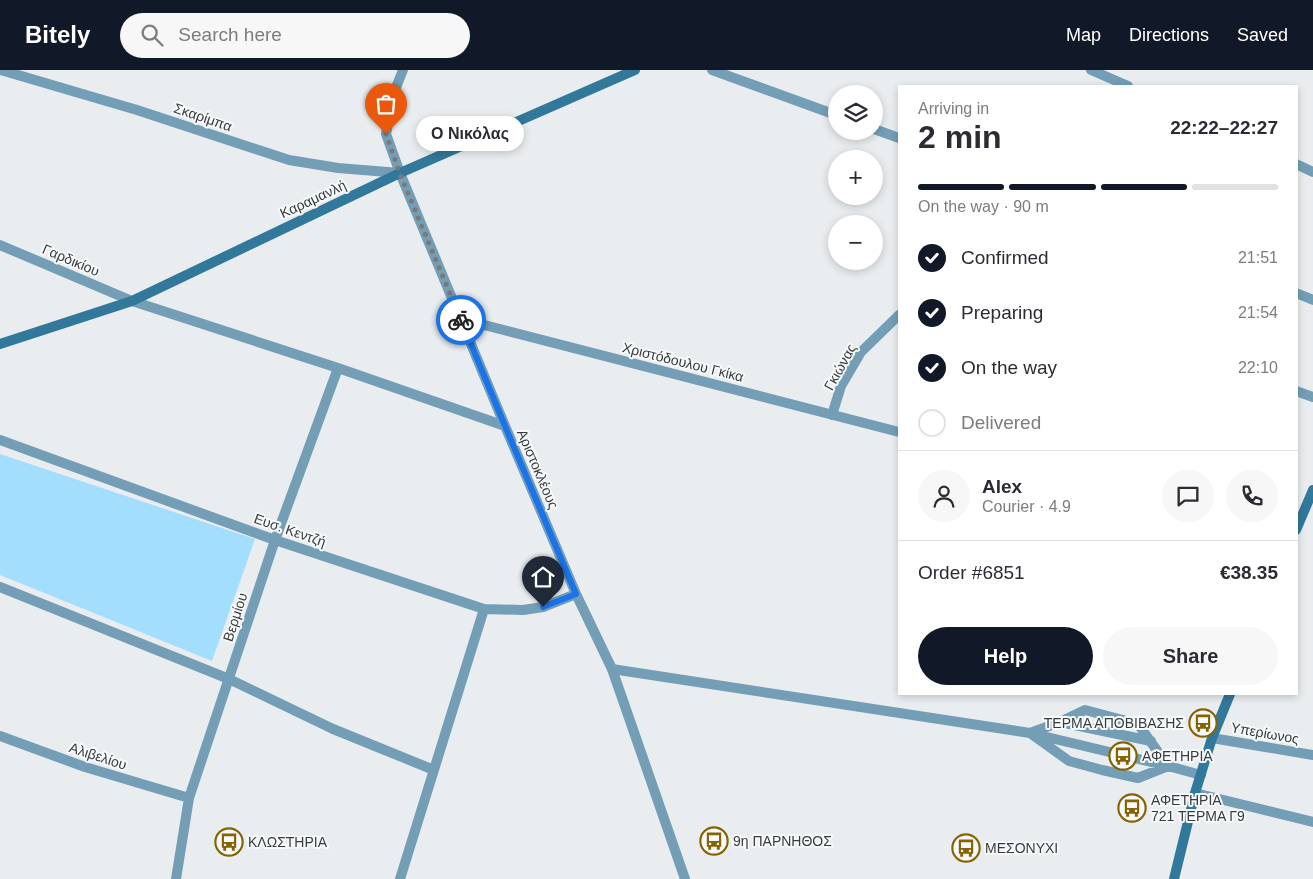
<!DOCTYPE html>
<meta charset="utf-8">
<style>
:root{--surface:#fff;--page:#f7f7f7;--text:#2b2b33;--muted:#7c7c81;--line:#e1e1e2;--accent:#111827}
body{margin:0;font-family:Helvetica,sans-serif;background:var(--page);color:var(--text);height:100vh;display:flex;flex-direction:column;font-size:19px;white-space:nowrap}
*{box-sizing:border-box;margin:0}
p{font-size:16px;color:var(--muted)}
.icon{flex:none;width:28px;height:28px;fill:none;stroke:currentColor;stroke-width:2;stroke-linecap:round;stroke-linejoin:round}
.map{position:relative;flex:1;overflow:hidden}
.sheet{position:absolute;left:898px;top:15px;width:400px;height:610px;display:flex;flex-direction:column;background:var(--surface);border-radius:0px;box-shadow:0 2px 8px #0003}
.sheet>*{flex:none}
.tools{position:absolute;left:828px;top:15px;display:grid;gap:10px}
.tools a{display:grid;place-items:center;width:55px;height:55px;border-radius:50%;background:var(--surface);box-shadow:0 2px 8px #0003;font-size:25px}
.pin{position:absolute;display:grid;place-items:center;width:42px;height:42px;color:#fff;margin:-51px -21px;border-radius:50% 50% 50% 0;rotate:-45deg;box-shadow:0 0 5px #0007}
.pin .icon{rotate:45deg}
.courier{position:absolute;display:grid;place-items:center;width:50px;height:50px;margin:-25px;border:4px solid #1a73e8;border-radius:50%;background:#fff;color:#222;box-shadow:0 1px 6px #0007}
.bubble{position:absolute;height:35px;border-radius:18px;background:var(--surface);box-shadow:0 2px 8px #0003;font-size:16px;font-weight:800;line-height:35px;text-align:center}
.head em{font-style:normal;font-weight:800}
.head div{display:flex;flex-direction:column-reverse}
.head{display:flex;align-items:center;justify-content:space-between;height:85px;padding:0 20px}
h1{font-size:32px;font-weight:800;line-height:38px}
.bar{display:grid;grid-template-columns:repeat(4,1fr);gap:8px 5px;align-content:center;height:60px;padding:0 20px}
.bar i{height:6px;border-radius:4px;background:var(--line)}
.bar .active{background:var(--accent)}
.bar p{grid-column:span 4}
.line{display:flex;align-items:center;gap:12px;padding:0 20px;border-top:1px solid var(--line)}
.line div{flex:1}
.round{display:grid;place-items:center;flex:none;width:52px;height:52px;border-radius:26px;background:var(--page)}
ol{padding:0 20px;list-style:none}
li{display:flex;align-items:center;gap:15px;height:55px}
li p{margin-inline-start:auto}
li .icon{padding:5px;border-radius:50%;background:var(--accent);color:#fff;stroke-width:4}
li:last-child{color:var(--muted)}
li i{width:28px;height:28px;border:2px solid var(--line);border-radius:50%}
.cta{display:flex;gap:10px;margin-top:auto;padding:10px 20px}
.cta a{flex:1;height:58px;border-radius:30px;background:var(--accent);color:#fff;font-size:20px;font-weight:800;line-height:58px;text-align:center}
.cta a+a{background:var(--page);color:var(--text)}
header{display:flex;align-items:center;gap:30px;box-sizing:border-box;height:70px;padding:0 25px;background:var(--accent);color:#fff}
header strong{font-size:24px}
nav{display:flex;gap:28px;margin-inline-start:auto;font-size:18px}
.search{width:350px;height:45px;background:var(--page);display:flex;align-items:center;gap:12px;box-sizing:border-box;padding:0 18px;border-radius:28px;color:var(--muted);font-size:19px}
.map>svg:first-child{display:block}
</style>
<header>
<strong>Bitely</strong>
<div class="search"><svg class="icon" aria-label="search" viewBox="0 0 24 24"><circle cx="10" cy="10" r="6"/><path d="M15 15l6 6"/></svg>Search here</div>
<nav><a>Map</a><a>Directions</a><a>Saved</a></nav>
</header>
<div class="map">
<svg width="1313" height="809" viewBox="0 0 1313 809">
<rect width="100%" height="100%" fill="#e9edef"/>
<!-- green -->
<path fill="#a4defe" d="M0,384l255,85 -43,122 -212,-86z"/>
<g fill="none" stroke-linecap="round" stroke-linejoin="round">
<!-- lane -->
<path stroke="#749eb6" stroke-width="10" d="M612,599l418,64 138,33 33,9
M1085,640l53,14 30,42 -30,12 -36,-8 -33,-9 -39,-28 30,-11z
M1060,652l91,19"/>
<!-- street -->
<path stroke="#749eb6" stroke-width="10" d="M1,0l136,40 152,50 49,8 62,5
M403,0l-8,20 -9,44 14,39 105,253 71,168 36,75 73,210
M712,0l124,45
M1091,0l37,16
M874,59l25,9
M1296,94l17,8
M0,175l132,56 206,67 167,58
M1296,223l17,7
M461,249l438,113
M1296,321l17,6
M832,345l9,-29 20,-34 38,-37
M0,370l275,100 209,69 39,1 20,-3 33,-13
M0,517l229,92 104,50 101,41
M0,666l85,31 104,31
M1212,668l101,17
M1195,723l118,29
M176,809l13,-81 86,-258 63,-172
M400,809l84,-270"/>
<!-- secondary -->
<path stroke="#32789a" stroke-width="10" d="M0,274l132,-43 268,-128 235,-103
M1296,460l17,-40
M1174,809l21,-86 17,-55 18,-44"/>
</g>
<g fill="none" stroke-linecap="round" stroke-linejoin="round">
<!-- done -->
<path stroke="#777a7b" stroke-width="5" stroke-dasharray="0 9" d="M386,64l14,40 61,146"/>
<!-- route -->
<path stroke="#1a73e8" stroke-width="6" d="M461,250l44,106 71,168 -33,13"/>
</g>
<!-- icons -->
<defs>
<g id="bus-ring" transform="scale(1.4375)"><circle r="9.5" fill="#f6fafc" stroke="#876200" stroke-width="1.5"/><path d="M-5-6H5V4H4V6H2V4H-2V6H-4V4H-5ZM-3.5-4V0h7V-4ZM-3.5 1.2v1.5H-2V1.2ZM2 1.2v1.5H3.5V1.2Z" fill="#876200"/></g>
</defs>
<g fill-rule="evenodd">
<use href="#bus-ring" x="1203" y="653"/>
<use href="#bus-ring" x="1123" y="686"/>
<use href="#bus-ring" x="1132" y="738"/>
<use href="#bus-ring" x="714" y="771"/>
<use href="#bus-ring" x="229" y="772"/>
<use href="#bus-ring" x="966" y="778"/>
</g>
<g text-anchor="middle" stroke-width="4" stroke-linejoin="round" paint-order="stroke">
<!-- street labels -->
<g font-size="14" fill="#3a3c3c" stroke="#f6fafc">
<text transform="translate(203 47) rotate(19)" y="5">Σκαρίμπα</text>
<text transform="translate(313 129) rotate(-25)" y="5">Καραμανλή</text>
<text transform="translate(71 190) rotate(23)" y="5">Γαρδικίου</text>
<text transform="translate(683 292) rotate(14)" y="5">Χριστόδουλου Γκίκα</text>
<text transform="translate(840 297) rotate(-61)" y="5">Γκιώνας</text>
<text transform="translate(538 399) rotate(67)" y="5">Αριστοκλέους</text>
<text transform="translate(290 460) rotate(19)" y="5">Ευσ. Κεντζή</text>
<text transform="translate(235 547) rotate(-72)" y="5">Βερμίου</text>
<text transform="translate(1265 663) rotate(10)" y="5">Υπερίωνος</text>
<text transform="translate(98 686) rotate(18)" y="5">Αλιβελίου</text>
</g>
<!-- poi labels -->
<g font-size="14" fill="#3a3c3c" stroke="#f6fafc" text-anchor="start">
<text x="1184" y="658" text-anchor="end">ΤΕΡΜΑ ΑΠΟΒΙΒΑΣΗΣ</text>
<text x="1142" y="691">ΑΦΕΤΗΡΙΑ</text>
<text x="1151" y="735">ΑΦΕΤΗΡΙΑ<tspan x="1151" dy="16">721 ΤΕΡΜΑ Γ9</tspan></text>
<text x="733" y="776">9η ΠΑΡΝΗΘΟΣ</text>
<text x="248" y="777">ΚΛΩΣΤΗΡΙΑ</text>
<text x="985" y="783">ΜΕΣΟΝΥΧΙ</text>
</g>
</g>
</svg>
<div class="tools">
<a><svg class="icon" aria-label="layers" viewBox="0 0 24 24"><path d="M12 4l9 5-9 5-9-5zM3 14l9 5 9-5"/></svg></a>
<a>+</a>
<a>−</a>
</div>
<div class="pin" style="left:386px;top:64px;background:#ea580c"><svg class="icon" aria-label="bag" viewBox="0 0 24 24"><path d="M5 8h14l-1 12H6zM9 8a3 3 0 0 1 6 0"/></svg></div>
<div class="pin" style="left:543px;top:537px;background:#1f2937"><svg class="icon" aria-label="home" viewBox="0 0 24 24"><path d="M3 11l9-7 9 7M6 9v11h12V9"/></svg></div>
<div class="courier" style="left:461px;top:250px"><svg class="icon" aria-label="bike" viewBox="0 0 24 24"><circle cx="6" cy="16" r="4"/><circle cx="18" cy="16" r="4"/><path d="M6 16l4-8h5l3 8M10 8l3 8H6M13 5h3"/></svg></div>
<div class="bubble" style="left:416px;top:46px;width:108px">Ο Νικόλας</div>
<section class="sheet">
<div class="head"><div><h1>2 min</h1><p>Arriving in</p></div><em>22:22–22:27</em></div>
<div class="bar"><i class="active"></i><i class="active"></i><i class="active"></i><i></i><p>On the way · 90 m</p></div>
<ol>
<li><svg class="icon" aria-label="check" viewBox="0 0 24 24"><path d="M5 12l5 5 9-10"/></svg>Confirmed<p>21:51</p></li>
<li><svg class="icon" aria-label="check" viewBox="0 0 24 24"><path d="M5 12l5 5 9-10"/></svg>Preparing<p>21:54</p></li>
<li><svg class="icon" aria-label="check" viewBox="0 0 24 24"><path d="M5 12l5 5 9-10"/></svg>On the way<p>22:10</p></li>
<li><i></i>Delivered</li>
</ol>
<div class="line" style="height:90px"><a class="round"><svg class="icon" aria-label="person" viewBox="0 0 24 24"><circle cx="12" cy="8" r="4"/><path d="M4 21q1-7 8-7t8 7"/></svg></a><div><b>Alex</b><p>Courier · 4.9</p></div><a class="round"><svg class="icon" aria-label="chat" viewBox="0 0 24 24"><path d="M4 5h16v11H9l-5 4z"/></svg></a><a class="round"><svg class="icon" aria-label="phone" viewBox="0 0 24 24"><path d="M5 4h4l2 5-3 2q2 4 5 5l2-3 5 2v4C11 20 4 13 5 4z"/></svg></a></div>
<div class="line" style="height:65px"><div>Order #6851</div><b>€38.35</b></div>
<div class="cta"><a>Help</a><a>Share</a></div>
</section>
</div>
